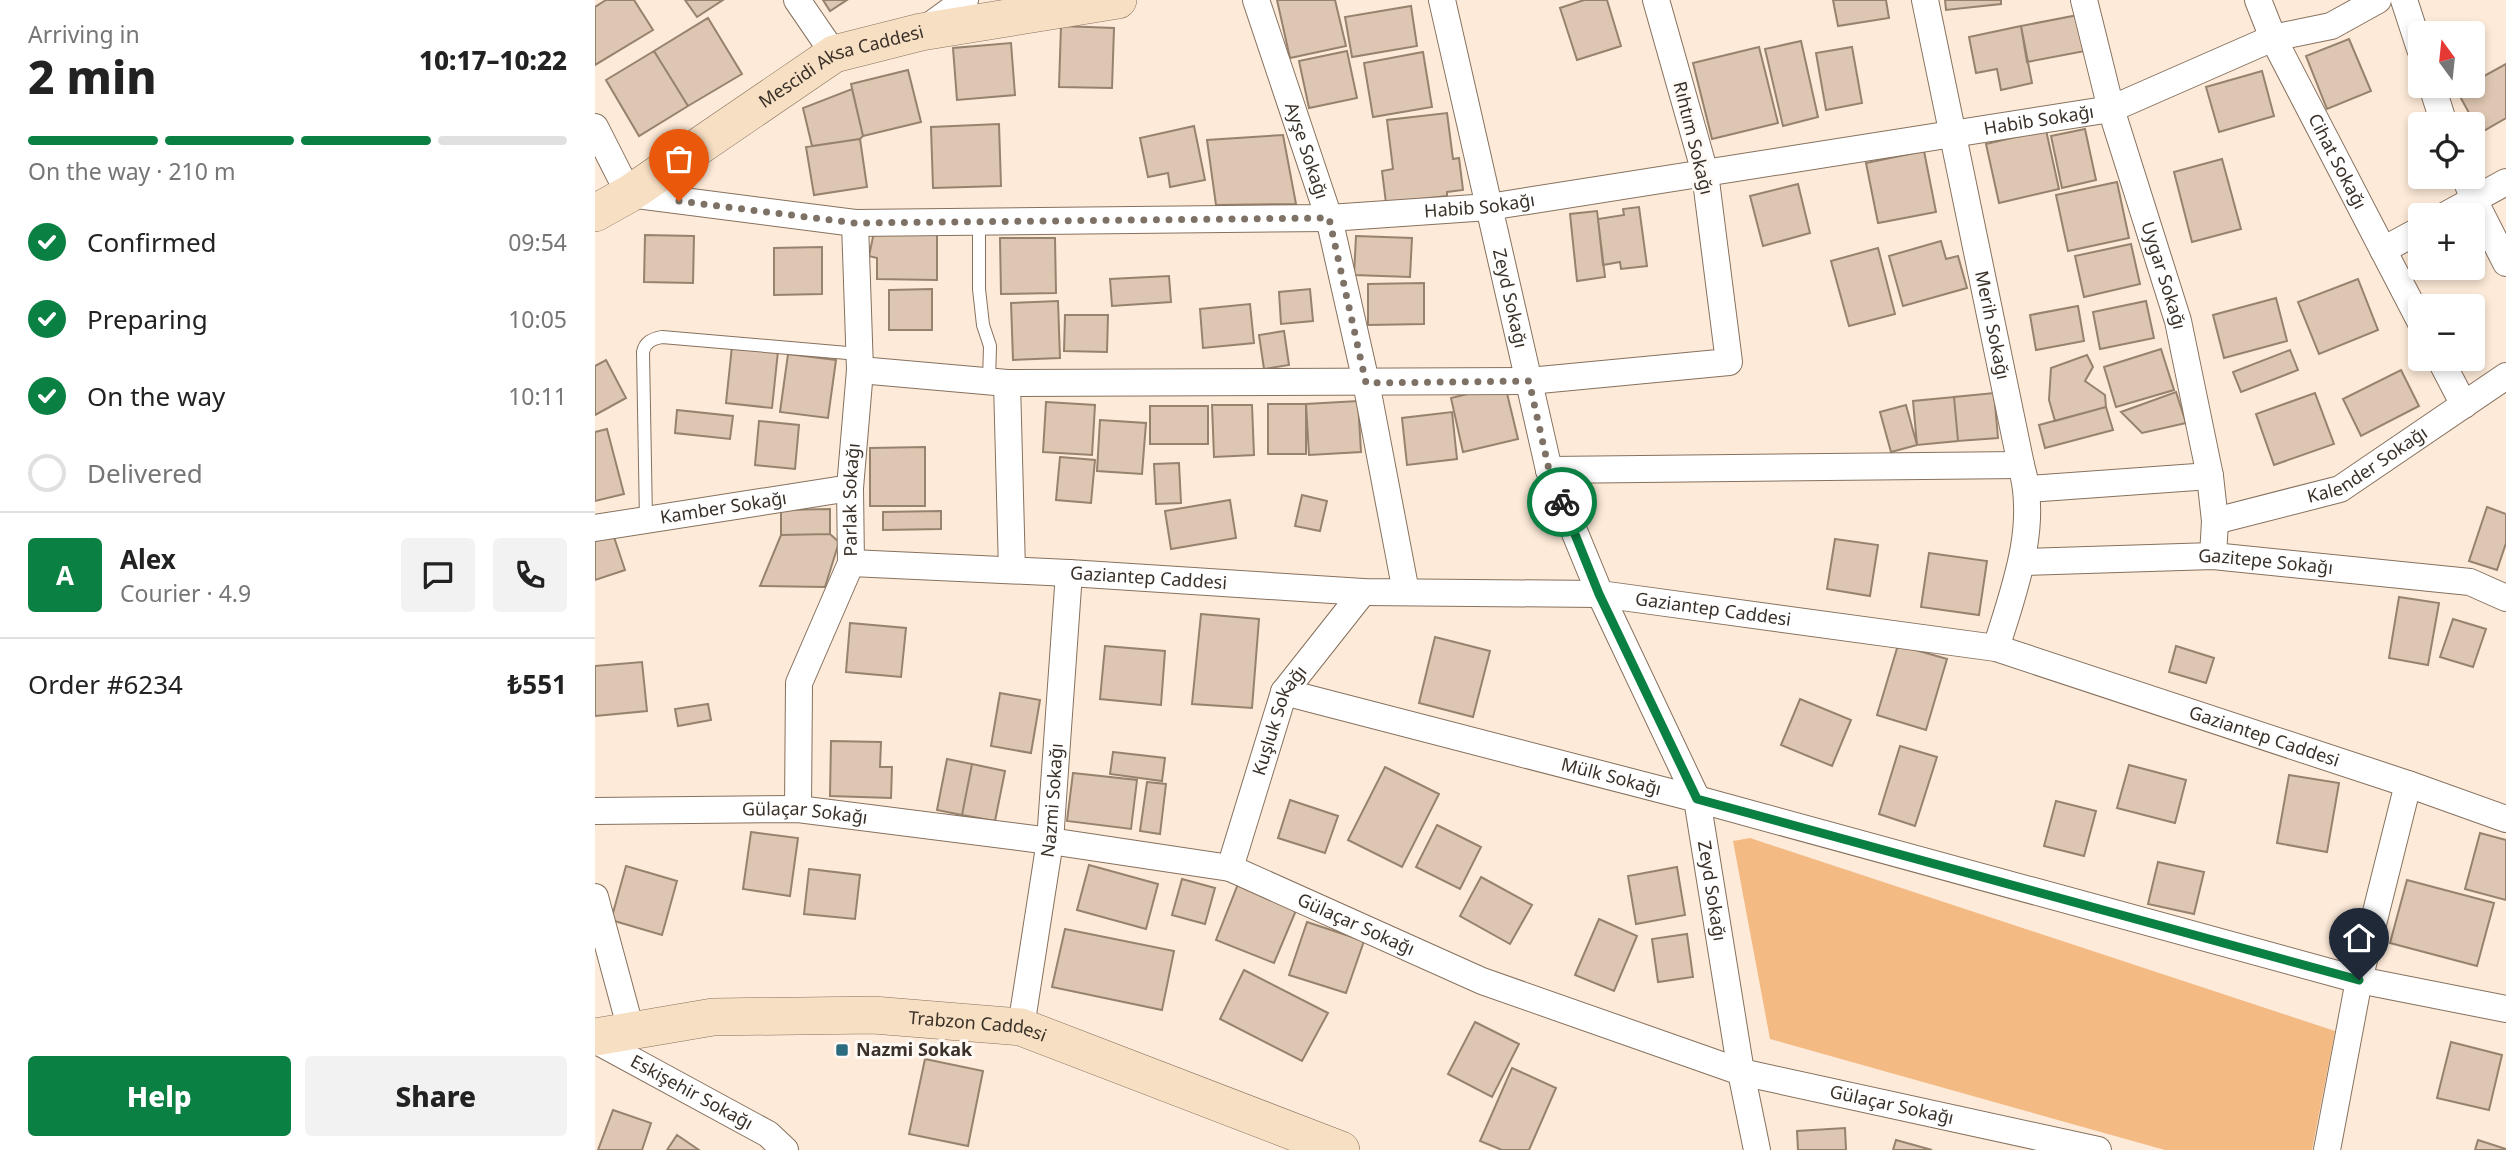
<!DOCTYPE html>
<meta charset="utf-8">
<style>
:root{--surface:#fff;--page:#f2f2f2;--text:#222;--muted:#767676;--line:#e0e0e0;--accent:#0b8043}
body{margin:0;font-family:"Noto Sans",sans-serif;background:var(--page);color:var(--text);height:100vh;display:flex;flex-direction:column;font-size:26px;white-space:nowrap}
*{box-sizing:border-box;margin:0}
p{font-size:23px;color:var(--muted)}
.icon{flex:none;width:38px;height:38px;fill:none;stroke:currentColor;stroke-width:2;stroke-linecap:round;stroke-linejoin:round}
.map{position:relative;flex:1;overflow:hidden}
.drawer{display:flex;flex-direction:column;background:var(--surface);width:595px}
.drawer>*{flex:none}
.needle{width:46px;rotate:345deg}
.buttons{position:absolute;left:1813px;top:21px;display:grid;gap:14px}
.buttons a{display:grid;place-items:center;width:77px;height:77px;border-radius:7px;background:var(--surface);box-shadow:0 4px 10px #0003;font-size:35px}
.pin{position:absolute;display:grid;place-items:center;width:60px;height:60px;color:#fff;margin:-72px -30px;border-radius:50% 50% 50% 0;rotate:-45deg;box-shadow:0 0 7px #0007}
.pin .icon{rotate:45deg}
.courier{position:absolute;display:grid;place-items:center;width:70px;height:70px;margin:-35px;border:5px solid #0b8043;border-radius:50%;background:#fff;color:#222;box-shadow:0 2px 9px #0007}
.head em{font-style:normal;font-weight:800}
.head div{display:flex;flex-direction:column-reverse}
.head{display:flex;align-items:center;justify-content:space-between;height:119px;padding:0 28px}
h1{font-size:46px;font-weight:800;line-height:52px}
.bar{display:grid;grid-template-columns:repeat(4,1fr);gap:10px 7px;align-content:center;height:84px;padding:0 28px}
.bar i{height:9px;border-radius:5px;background:var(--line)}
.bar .active{background:var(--accent)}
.bar p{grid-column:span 4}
.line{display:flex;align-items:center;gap:18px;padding:0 28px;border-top:2px solid var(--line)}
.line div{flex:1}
.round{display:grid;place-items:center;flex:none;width:74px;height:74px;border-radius:7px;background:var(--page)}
ol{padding:0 28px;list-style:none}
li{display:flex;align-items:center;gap:21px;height:77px}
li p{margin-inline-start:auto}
li .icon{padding:7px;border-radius:50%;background:var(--accent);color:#fff;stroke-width:4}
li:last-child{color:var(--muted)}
li i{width:38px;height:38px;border:4px solid var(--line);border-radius:50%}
.primary-button{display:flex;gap:14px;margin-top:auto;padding:14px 28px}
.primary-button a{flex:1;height:80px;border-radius:7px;background:var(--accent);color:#fff;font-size:28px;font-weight:800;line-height:80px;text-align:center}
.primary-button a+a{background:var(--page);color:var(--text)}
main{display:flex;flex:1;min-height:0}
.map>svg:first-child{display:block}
</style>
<main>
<section class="drawer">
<div class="head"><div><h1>2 min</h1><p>Arriving in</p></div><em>10:17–10:22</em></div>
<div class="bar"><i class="active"></i><i class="active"></i><i class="active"></i><i></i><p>On the way · 210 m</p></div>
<ol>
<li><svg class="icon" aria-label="check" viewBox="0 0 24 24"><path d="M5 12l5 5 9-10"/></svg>Confirmed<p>09:54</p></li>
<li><svg class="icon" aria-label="check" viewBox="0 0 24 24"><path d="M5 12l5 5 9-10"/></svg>Preparing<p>10:05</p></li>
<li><svg class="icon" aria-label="check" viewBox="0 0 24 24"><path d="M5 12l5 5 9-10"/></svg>On the way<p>10:11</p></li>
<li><i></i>Delivered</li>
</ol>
<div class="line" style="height:126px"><b class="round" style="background:var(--accent);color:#fff">A</b><div><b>Alex</b><p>Courier · 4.9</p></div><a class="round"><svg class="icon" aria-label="chat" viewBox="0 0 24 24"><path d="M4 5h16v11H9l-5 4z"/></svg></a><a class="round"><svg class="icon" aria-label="phone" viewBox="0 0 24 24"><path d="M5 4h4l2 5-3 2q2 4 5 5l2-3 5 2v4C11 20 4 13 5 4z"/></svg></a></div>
<div class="line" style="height:91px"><div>Order #6234</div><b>₺551</b></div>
<div class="primary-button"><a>Help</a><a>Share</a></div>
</section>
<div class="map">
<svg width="1911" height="1150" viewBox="0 0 1911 1150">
<rect width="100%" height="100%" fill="#fdead8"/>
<!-- green -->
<path fill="#f3ba84" d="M1155,838l585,193 -23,119h-147l-395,-111 -37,-198z"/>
<!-- building -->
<path fill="#dec7b2" stroke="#97826e" stroke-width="2" d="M11,0h28l19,30 -58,35v-58z
M90,0h38l-26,17z
M228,0h24l-17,11z
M682,0h58l11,46 -56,12z
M989,0h23l14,46 -44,14 -17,-52z
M1238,0h53l3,18 -51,8z
M1350,0h56v4l-55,6z
M816,6l6,40 -65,11 -7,-40z
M1483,15l7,36 -58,11 -6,-36z
M113,18l34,56 -54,32 -34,-55z
M466,26l53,2 -2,60 -53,-1z
M1426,26l11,57 -31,7 -4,-21 -21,4 -7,-36z
M1754,39l22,52 -44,18 -21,-53z
M1206,41l17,76 -35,9 -18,-77z
M416,43l4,52 -58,5 -4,-52z
M1164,47l19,76 -66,16 -19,-76z
M1257,47l10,56 -36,7 -10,-57z
M59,51l34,55 -49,30 -33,-56z
M752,51l10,47 -48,10 -10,-47z
M828,52l9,55 -59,10 -9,-54z
M1911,64v54l-26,15 -23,-42 9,-5h7v-4z
M313,70l13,52 -58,14 -12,-52z
M1667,71l12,45 -55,16 -13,-45z
M257,89l11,47 -3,3 -48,7 -9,-38z
M852,113l6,46 6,-1 4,32 -16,2v4l-61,7 -4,-32 11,-2 -6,-49z
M404,124l2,62 -68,2 -2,-61z
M599,126l11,54 -35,7 -2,-14 -20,4 -8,-39z
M1490,129l11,51 -34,8 -11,-52z
M1451,130l13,59 -60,14 -13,-59z
M688,135l13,69 -80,1 -9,-65z
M265,139l7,48 -53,8 -8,-48z
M1329,151l12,61 -58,11 -12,-60z
M1627,159l19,70 -49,13 -18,-70z
M1522,182l12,56 -61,13 -12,-56z
M1203,184l12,49 -47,13 -13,-50z
M1044,207l8,59 -26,3 -1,-7 -17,3 -5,-46 26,-4 -1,-6z
M1002,211l8,66 -28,4 -7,-67z
M279,232l63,1v47l-60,-1v-21l-8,-2z
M50,235l49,1 -1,47 -49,-1z
M761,236l56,2 -2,39 -56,-2z
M405,238h55l1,55 -55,1z
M1346,241l5,18 12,-3 9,32 -64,18 -14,-50z
M1536,244l9,40 -56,13 -9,-41z
M227,247v47l-48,1v-47z
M1283,248l17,66 -46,12 -18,-65z
M574,276l2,26 -59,4 -2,-27z
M1763,279l20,51 -59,24 -21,-52z
M829,283v41l-56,1v-41z
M337,289v41h-43v-40z
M715,289l3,32 -32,3 -2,-32z
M1681,298l11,43 -63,17 -11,-43z
M463,301l2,57 -47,2 -2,-57z
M1551,301l8,37 -54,11 -7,-37z
M655,304l4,39 -51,5 -3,-39z
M1483,306l6,35 -48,9 -6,-35z
M470,315h43l-1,37 -43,-1z
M689,331l5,34 -25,4 -5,-34z
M137,346l46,5 -6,57 -46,-5z
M1566,349l13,41 -58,17 -12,-40z
M1695,350l8,20 -57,22 -8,-20z
M193,354l48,6 -8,58 -48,-6z
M1492,355l6,12 -8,14 20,14 1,12 -51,14 -6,-21 2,-32z
M11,360l20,38 -31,17v-49z
M1806,370l18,36 -58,30 -18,-37z
M910,385l13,54 -55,13 -12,-54z
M1581,392l10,31 -44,10 -21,-21z
M1399,393l4,45 -40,3 -4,-44z
M1720,393l19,51 -60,21 -18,-51z
M1359,397l4,44 -41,4 -4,-44z
M763,401l3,51 -52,3 -3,-51z
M451,402l49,3 -3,50 -49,-3z
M673,404h38v50h-38z
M617,405h40l2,50 -40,2z
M1311,405l11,40 -26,7 -11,-40z
M555,406h58v38h-58z
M1511,407l7,23 -68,18 -6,-23z
M82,410l56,6 -3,23 -55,-6z
M857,412l5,47 -50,6 -5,-47z
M505,420l46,3 -4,51 -45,-3z
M164,421l40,4 -4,44 -40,-4z
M12,429l17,65 -29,7v-69z
M330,447v59h-55v-58z
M465,457l35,3 -4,43 -35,-3z
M584,463l2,40 -25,1 -2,-40z
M707,495l25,6 -7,30 -25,-5z
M635,500l6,38 -65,11 -6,-38z
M1892,507l19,7v29l-9,27 -28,-9z
M235,509v25l-49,1v-25z
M346,511v18l-58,1v-18z
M16,528l14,42 -30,10v-47z
M235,534l9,8 -14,45 -65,-1 21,-51z
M1240,539l43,6 -8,51 -43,-7z
M1334,553l58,8 -8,54 -58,-8z
M1804,597l40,6 -11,62 -39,-7z
M606,614l58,5 -7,89 -60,-4z
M1858,619l33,10 -13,38 -33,-10z
M255,623l56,5 -5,49 -55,-5z
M840,637l55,14 -17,66 -54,-14z
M1303,645l49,14 -21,71 -49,-15z
M510,646l60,5 -4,54 -61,-6z
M1581,646l38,12 -8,25 -37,-11z
M47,662l5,49 -52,5v-50z
M405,693l40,7 -9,53 -40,-7z
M1205,699l51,21 -19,46 -51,-21z
M113,704l3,16 -33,6 -3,-17z
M236,741l50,1 -1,25h12l-1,31 -61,-2z
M1305,746l37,11 -22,69 -36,-12z
M518,752l52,6 -3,23 -52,-7z
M352,759l25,5 -10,51 -25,-5z
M377,764l33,7 -10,50 -33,-6z
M1534,765l57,15 -11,43 -58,-15z
M790,767l54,27 -37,73 -54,-27z
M478,773l64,7 -6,49 -64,-8z
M1694,775l50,8 -12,69 -50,-9z
M552,782l19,2 -6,50 -20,-3z
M695,800l48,16 -13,37 -47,-15z
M1461,801l40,10 -12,45 -40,-10z
M842,825l44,22 -21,42 -44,-22z
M156,832l47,6 -8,58 -47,-7z
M1885,833l26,7v60l-41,-11z
M1563,862l46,10 -10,42 -46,-10z
M494,865l69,19 -12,45 -69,-19z
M31,866l51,15 -15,54 -51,-15z
M1082,867l8,48 -49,9 -8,-48z
M214,869l51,6 -5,44 -51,-5z
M886,877l51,28 -22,39 -50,-28z
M587,879l33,9 -10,36 -33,-9z
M1812,880l87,23 -17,63 -87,-23z
M643,884l59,24 -23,55 -58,-23z
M1004,919l38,17 -23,55 -39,-16z
M712,922l57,19 -18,52 -57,-18z
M470,929l109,22 -12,59 -110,-23z
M1092,934l6,43 -35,5 -6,-43z
M649,970l84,43 -26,48 -82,-42z
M880,1022l44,22 -27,53 -44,-23z
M1856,1042l51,13 -13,55 -52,-12z
M330,1059l58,12 -15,75 -59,-12z
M917,1068l44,20 -27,62h-27l-22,-9z
M18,1110l38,13 -9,27h-44z
M1250,1128l1,22h-48l-1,-19z
M82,1135l22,15h-32z
M1301,1140l36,10h-39z
M1883,1140l28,9v1h-31z"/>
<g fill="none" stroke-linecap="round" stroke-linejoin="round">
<!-- lane casing -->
<g stroke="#86715e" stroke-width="14">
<path id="lane" d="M384,222v67l4,36 7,21 -1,35
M51,520l-3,-168c2,-10 9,-13 19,-15l197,17"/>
</g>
<!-- street casing -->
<g stroke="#86715e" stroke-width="28">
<g id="street">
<path d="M202,0l37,54"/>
<path id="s1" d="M661,0l73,218 37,164 40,210"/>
<path id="s2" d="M847,0l107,470 51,124 97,205 44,273 16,78"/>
<path id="s3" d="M1330,0l96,465c18,61 -7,125 -25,183"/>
<path id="s4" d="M1489,0l27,109 67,212 32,155 5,45 -2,35"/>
<path id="s5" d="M1663,0l15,38 147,283"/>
<path d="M1809,0l16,49"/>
<path d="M330,29l40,-29"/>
<path d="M1837,86l12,38"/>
<path id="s6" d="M0,127l34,67 226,29 474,-5 160,-11 622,-98 162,-71 58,-12 47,-26"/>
<path d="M1870,177l9,23 32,63"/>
<path d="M1851,215l60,-33"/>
<path d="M1788,250l37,-20"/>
<path d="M1845,359l24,46"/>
<path d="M265,370l147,13 522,-2 200,-19 -24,-189 -49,-173"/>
<path d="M412,383l5,187"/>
<path d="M954,470l472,-5"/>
<path d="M1433,489l182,-13"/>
<path id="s7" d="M1620,521l125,-32 166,-113"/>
<path id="s8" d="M0,528l255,-40"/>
<path id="s9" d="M1428,562l190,-6 257,26 36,16"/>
<path id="s10" d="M256,563l218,10 294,19 237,2 396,54 412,136 98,35"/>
<path id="s11" d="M689,692l413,107 662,181 147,29"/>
<path id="s12" d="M203,809l1,-126 52,-120 -1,-75 10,-118 -5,-147"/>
<path id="s13" d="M0,811l203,-2 252,32 180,27 252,113 259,91 357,78"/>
<path id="s14" d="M635,868l54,-176 79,-100"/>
<path d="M0,897l36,133"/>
<path id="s15" d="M426,1027l29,-186 19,-268"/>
<path id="s16" d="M0,1040l173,94 17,16"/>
<path d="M1732,1150l32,-170 49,-196"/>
</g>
</g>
<!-- secondary casing -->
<g stroke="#86715e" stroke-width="38">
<g id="secondary">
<path id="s17" d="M0,213l34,-19 205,-140 87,-22 197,-32"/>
<path id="s18" d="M0,1037l118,-20 160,-2 148,12 320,123"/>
</g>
</g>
<!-- lane -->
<use href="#lane" stroke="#fff" stroke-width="12"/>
<!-- street -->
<use href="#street" stroke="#fff" stroke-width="26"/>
<!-- secondary -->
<use href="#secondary" stroke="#f7dfc3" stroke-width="37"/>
</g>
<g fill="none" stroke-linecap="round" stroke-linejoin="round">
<!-- done -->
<path stroke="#7e7266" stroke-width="7" stroke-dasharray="0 12.6" d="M84,201l176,22 474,-5 37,165 163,-2 20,89 13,32"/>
<!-- route -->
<path stroke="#0b8043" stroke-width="9" d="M967,502l37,92 98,205 662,181"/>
</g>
<!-- markers -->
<rect fill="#2c6c81" stroke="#fffaf5" stroke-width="2.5" x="240" y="1043" width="14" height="14" rx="3.5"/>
<g text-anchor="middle" stroke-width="6" stroke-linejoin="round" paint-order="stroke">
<!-- street labels -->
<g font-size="18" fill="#3a3129" stroke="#fffaf5">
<text dy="6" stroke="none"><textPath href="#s17" startOffset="289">Mescidi Aksa Caddesi</textPath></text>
<text dy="6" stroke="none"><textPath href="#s6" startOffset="1494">Habib Sokağı</textPath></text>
<text transform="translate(1098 138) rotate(76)" y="6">Rıhtım Sokağı</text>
<text dy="6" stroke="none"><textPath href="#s1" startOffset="159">Ayşe Sokağı</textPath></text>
<text dy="6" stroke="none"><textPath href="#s5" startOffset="180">Cihat Sokağı</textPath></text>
<text dy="6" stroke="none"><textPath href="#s6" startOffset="928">Habib Sokağı</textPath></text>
<text dy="6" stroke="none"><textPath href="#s4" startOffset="287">Uygar Sokağı</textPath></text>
<text dy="6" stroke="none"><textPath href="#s2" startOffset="306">Zeyd Sokağı</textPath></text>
<text dy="6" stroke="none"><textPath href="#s3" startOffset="332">Merih Sokağı</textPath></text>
<text dy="6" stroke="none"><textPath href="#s7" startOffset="164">Kalender Sokağı</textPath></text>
<text dy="6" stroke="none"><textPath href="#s12" startOffset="320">Parlak Sokağı</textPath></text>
<text dy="6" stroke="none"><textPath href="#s8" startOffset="130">Kamber Sokağı</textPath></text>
<text dy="6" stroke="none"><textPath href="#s9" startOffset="243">Gazitepe Sokağı</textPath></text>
<text dy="6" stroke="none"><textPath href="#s10" startOffset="298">Gaziantep Caddesi</textPath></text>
<text dy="6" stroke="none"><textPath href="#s10" startOffset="864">Gaziantep Caddesi</textPath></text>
<text dy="6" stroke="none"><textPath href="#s14" startOffset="156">Kuşluk Sokağı</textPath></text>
<text dy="6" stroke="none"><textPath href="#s10" startOffset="1432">Gaziantep Caddesi</textPath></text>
<text dy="6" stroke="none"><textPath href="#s11" startOffset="338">Mülk Sokağı</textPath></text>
<text dy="6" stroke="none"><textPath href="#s15" startOffset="229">Nazmi Sokağı</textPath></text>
<text dy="6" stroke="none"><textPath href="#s13" startOffset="210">Gülaçar Sokağı</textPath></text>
<text dy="6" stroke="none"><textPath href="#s2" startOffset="936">Zeyd Sokağı</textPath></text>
<text dy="6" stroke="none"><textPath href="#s13" startOffset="777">Gülaçar Sokağı</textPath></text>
<text dy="6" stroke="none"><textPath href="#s18" startOffset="385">Trabzon Caddesi</textPath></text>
<text dy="6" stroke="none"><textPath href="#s16" startOffset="110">Eskişehir Sokağı</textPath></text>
<text dy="6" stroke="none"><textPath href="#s13" startOffset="1344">Gülaçar Sokağı</textPath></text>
</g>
<!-- poi labels -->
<g font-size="18" font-weight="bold" fill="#3a3129" stroke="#fffaf5" text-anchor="start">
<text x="261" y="1056">Nazmi Sokak</text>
</g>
</g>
</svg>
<div class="buttons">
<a><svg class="needle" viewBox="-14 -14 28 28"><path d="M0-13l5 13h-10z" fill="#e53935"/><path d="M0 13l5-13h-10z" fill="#767676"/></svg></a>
<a><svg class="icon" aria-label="locate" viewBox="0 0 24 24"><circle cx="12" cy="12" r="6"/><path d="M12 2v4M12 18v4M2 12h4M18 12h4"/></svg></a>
<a>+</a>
<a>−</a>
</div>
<div class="pin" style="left:84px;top:201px;background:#ea580c"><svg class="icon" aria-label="bag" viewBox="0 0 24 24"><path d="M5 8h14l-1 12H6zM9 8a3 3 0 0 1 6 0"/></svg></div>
<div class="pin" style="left:1764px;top:980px;background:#1f2937"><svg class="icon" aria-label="home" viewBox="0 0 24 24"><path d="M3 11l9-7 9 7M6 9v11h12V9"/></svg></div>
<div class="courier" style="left:967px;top:502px"><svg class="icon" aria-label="bike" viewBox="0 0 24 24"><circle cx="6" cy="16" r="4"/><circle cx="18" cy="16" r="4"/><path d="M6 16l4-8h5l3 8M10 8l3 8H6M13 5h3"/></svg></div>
</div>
</main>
